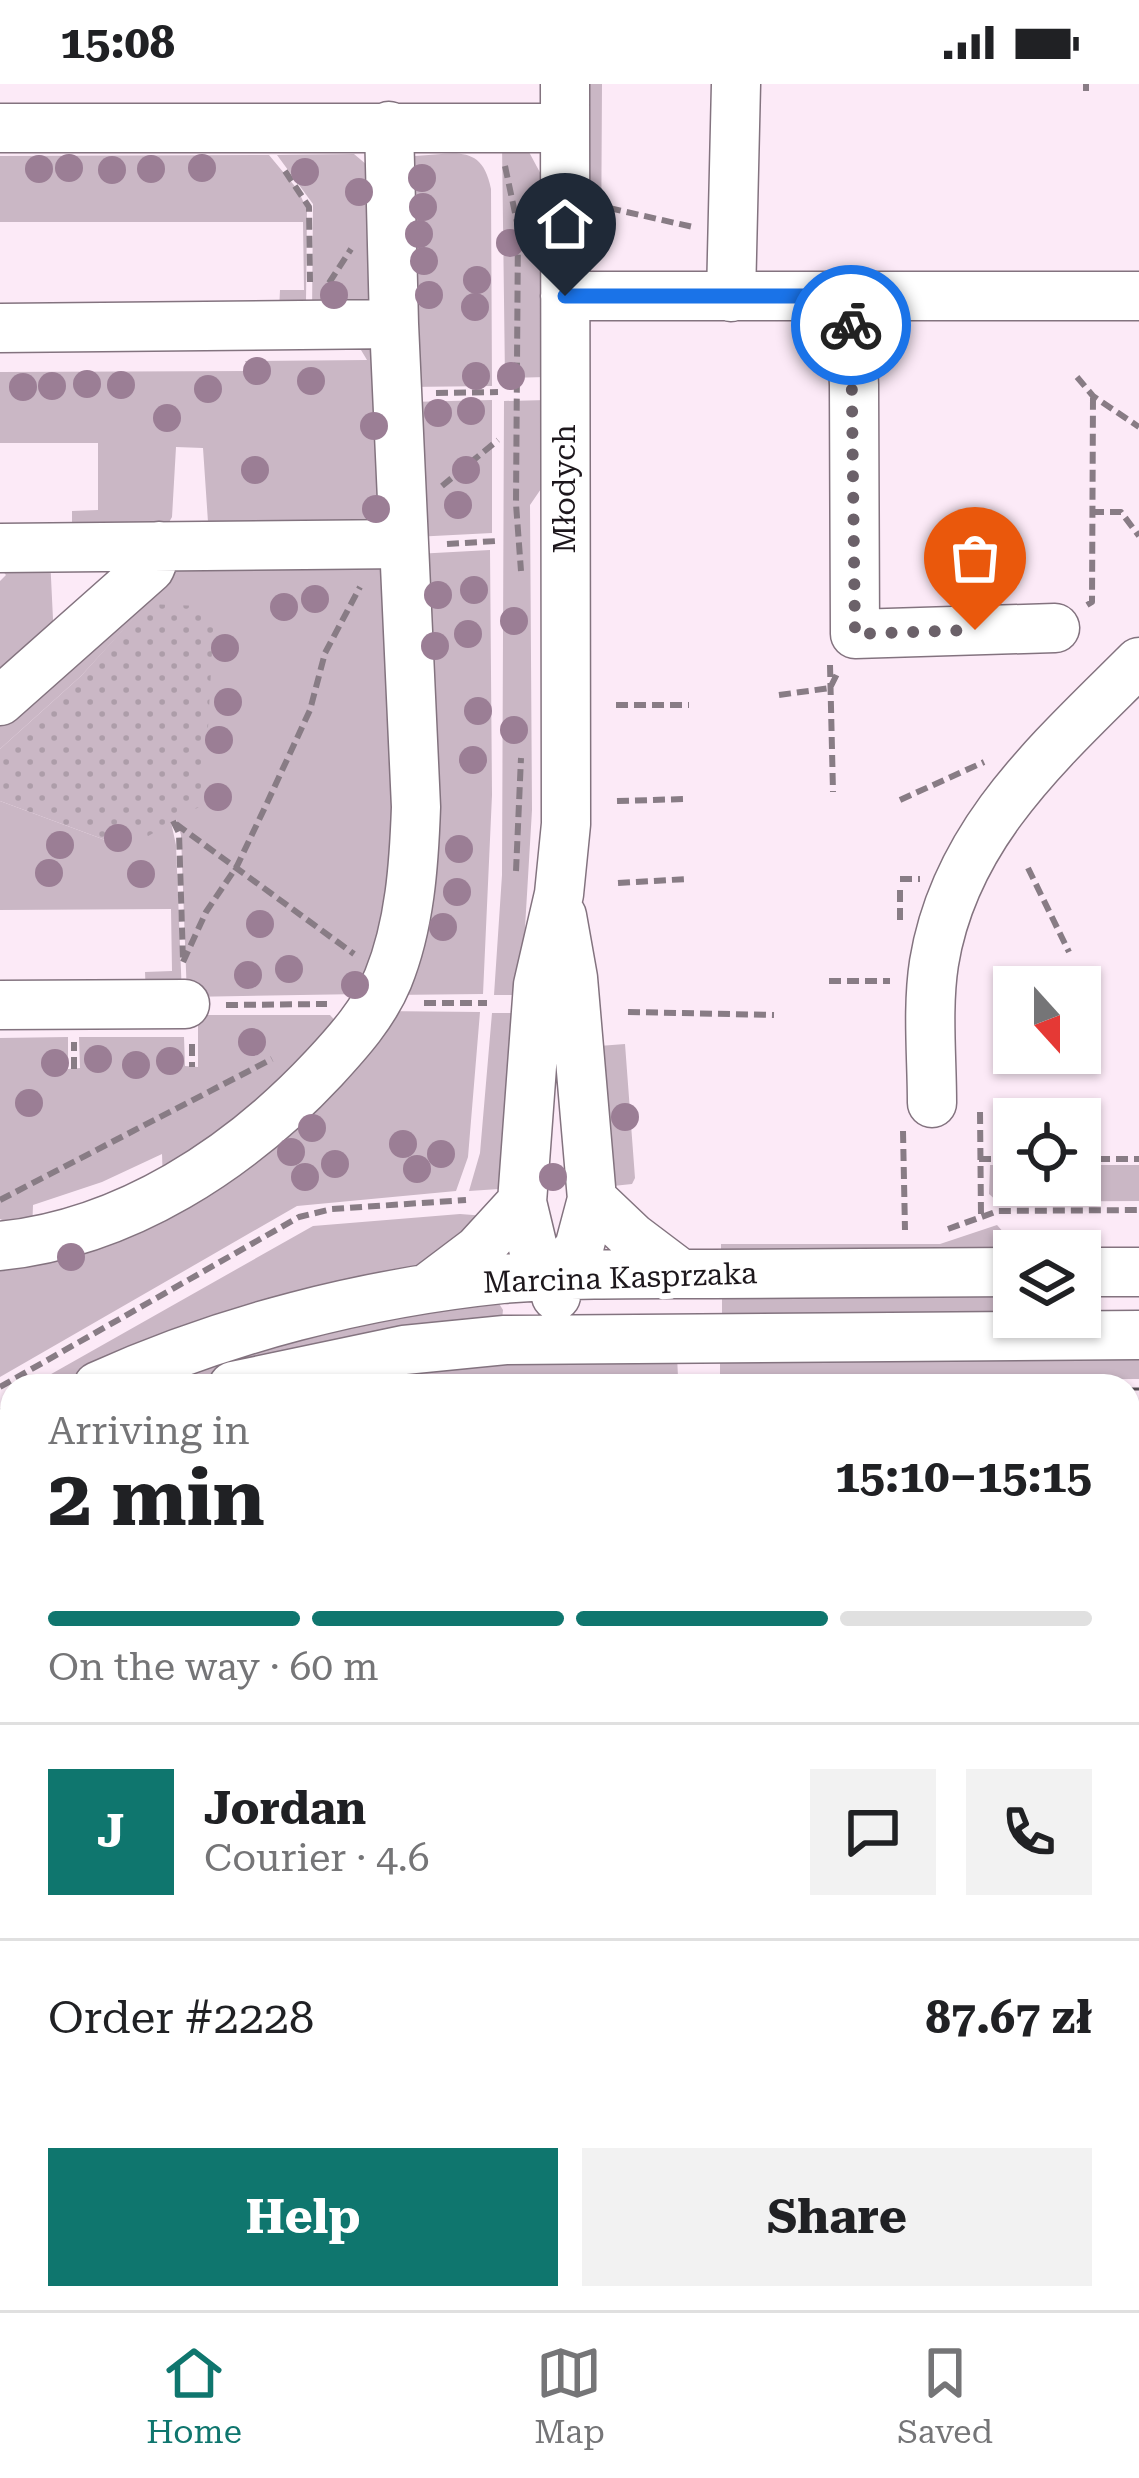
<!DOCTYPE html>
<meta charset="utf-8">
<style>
:root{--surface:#fff;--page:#f2f2f2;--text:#202124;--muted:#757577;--line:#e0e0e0;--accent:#0f766e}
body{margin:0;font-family:"Roboto Serif",serif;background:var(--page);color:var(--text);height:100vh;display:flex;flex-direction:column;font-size:45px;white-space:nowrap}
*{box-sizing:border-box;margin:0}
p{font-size:39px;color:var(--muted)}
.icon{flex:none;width:66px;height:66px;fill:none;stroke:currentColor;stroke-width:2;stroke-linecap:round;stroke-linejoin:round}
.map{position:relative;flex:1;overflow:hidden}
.details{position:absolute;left:0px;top:1290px;width:1140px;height:936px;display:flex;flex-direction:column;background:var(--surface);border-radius:36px 36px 0 0;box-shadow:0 3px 9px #0004}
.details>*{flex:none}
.needle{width:78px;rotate:159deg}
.controls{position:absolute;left:993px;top:882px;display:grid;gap:24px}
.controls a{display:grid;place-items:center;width:108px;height:108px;border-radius:0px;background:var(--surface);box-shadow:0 3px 9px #0004;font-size:60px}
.pin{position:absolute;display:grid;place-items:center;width:102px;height:102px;color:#fff;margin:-123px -51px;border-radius:50% 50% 50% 0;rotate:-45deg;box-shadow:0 0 12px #0007}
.pin .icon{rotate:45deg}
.courier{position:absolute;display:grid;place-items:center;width:120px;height:120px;margin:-60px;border:9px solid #1a73e8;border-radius:50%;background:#fff;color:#222;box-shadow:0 3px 15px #0007}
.head em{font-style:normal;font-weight:700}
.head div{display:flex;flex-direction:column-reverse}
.head{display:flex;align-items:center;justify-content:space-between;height:204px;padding:0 48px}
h1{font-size:78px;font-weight:700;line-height:90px}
.bar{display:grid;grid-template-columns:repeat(4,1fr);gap:18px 12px;align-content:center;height:144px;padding:0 48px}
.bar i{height:15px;border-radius:9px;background:var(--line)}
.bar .on{background:var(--accent)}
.bar p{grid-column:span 4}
.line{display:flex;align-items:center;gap:30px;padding:0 48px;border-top:3px solid var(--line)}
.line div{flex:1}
.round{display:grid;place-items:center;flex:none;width:126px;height:126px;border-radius:0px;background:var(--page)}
.cta{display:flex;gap:24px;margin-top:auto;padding:24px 48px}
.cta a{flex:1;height:138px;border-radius:0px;background:var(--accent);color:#fff;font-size:48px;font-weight:700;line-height:138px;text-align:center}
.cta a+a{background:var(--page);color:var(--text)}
.status{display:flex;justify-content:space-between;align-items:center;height:84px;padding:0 60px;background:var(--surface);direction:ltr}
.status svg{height:33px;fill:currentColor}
.tabs{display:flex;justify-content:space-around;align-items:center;height:168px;border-top:3px solid var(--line);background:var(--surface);font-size:33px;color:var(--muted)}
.tabs a{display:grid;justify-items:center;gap:6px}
.tabs .on{color:var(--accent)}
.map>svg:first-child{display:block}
</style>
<div class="status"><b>15:08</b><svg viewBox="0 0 49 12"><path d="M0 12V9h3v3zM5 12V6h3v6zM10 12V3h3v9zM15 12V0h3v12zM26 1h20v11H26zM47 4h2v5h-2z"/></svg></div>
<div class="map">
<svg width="1139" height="2226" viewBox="0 0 1139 2226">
<defs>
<pattern id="park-dots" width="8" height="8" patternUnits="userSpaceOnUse" patternTransform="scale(3)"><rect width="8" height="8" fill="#cab7c5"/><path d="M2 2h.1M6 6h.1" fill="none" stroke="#ad9da9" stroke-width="1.8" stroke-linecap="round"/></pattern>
</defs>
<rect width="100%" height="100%" fill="#fceaf7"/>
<!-- grass -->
<path fill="#cab7c5" d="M584,0h18l-1,172 -16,-32z
M502,60l27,8 15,28 2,197 -41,1z
M354,70l13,11 8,138 -63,13 1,-112 -36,-49z
M269,71l29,35 9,20 -1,92 -27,10 1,-22h24l-1,-68h-303v-66z
M415,72c38,-1 67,-14 76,33l1,197 -84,1 -3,-221z
M352,251l24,10 17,145 -17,38 -168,-6 -5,-74 -27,-1 -4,70 -4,7 -96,12v-25l26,-1v-67h-98v-71l250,-1 -5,-10 122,-1z
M492,316v133l-78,4 -5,-135z
M547,316l-2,83 -15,22 2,305 -11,185h-27l8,-120 2,-474z
M490,466l2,245 -9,199 -92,1 25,-441z
M50,473l4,83 -54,48v-107l6,-6 -6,-7z
M384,480l22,258 -44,172 -175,3 -6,-162 -5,-16 15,-11 -45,-203 -65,71 -81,73v-34l171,-149z
M0,717l116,43 20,-2 35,-20 5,23 6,151h-36l-1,-24 27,-1 -1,-62 -171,1z
M379,927l101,1 -12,145 -12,34 -159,15 -297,171v-118l68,-17z
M492,929h27l-20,176 -30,2 11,-38z
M198,931h132l12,13 -179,155 -1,-29 -60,28 -69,23 -1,29 -32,-15v-181l68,-1v32l12,-1 -1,-31h105l1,29 13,1z
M625,960l10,134 -3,6 -19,2 -14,-140z
M990,1081h24v20h66v-20h59v36l-141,1 -9,-8z
M460,1130l26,2 -52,47 -298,90 -70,33h-36l283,-160z
M997,1141l23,26 -299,3v-10h219z
M1014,1208v25l-315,1v-4h23v-21z
M498,1218l5,8 -1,9 -271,52 -47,15h-36l192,-61z
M1139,1270v25l-419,2v-20z
M677,1272l1,21h20v4l-386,5 126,-22z
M12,1465v749h621l5,12h-638v-754z"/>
<!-- park -->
<path fill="url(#park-dots)" d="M146,520l55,2 13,7 -10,191 -68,39 -20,1 -116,-43v-52l81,-73z"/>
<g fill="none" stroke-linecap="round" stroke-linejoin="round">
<!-- minor casing -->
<g stroke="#83737f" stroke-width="51">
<path id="minor" d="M0,44h565
M565,212h574
M850,212l4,89 1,249 200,-6
M731,213l5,-213
M0,244l394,-4
M0,464l404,-4
M0,617l150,-133 9,-22
M0,921l185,-1
M932,1019c0,-45 -5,-95 2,-140 21,-130 117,-213 205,-301
M592,1115l40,38 49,37
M0,1162c126,-13 239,-87 324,-178 25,-27 50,-55 64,-89 22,-54 26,-115 28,-172l-22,-483 -5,-198
M1080,1188h59
M556,1191l-22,-23 -12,-50 16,-217 21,-91 7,-70 -1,-740
M429,1203l49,-37 44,-48
M556,1212v-21l23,-27 13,-49 -19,-221 -11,-62
M98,1302c126,-57 267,-93 404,-107 70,-6 140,-5 210,-5 101,-1 201,-1 302,-2
M233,1302l171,-36 101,-10 634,-5
M0,1354l12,-7
M1128,1985l11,-4"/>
</g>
<!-- path -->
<path stroke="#887c85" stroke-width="6" stroke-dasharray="12 6" stroke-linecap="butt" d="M1086,7v-7
M505,82l13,61 -2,277 5,67
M285,87l24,36 1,75
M609,124l84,19
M329,199l22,-34
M1077,293l16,19 46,31
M436,309l62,-1
M442,402l56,-46
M1092,428h29l18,24
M447,460l50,-3
M1087,521l5,-3 1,-206
M830,581l3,127
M779,611l51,-7 9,-18
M616,621h73
M900,716l84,-38
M617,717l69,-2
M173,737l6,12 4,127
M176,740l178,130
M1028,784l41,84
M516,787l5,-113
M900,795h20
M618,799l69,-4
M900,836v-33
M183,878l23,-50 31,-46 30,-63 43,-93 15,-57 35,-66
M829,897h61
M424,919h63
M226,921l101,-1
M628,928l146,3
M192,960v23
M74,985v-27
M980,1028l1,104
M903,1047l2,99
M979,1075h35
M1080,1075h59
M0,1116l272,-141
M948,1145l50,-18 141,-1
M0,1303l299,-170 33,-8 134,-9
M1128,1356h11
M0,1489l12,-6
M1128,1715l11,-5
M1128,2123l11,-5
M1128,2213l3,13
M644,2214l5,12
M274,2226l6,-12"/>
<!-- minor -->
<use href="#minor" stroke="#fff" stroke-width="48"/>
<!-- tram -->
<path stroke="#564d54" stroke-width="3" d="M1128,1305h11
M0,1461l12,-7"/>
</g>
<!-- trees -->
<g fill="#9b7e95">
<circle cx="69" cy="84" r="14"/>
<circle cx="202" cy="84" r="14"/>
<circle cx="39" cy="85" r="14"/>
<circle cx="151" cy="85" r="14"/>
<circle cx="112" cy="86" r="14"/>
<circle cx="305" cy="88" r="14"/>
<circle cx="422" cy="94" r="14"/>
<circle cx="359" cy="108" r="14"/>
<circle cx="423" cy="123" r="14"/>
<circle cx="419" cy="150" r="14"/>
<circle cx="510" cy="159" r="14"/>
<circle cx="424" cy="177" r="14"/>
<circle cx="477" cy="196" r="14"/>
<circle cx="334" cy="211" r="14"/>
<circle cx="429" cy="211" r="14"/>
<circle cx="475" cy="223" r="14"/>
<circle cx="257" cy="287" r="14"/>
<circle cx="476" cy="292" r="14"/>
<circle cx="511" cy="292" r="14"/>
<circle cx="311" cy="297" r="14"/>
<circle cx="87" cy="300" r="14"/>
<circle cx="121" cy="301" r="14"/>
<circle cx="52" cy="302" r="14"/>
<circle cx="23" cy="303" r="14"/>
<circle cx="208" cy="305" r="14"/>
<circle cx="471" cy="327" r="14"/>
<circle cx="438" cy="329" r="14"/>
<circle cx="167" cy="334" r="14"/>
<circle cx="374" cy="342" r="14"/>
<circle cx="255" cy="386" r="14"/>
<circle cx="466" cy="386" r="14"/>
<circle cx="458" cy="421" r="14"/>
<circle cx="376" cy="425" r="14"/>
<circle cx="474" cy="506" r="14"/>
<circle cx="438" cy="511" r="14"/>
<circle cx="315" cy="515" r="14"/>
<circle cx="284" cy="523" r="14"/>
<circle cx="514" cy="537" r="14"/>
<circle cx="468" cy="550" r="14"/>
<circle cx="435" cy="562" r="14"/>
<circle cx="225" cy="564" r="14"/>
<circle cx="228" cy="618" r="14"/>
<circle cx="478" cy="627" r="14"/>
<circle cx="514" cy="646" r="14"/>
<circle cx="219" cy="656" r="14"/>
<circle cx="473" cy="676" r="14"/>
<circle cx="218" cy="713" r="14"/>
<circle cx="118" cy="754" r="14"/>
<circle cx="60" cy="761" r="14"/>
<circle cx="459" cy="765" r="14"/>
<circle cx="49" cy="789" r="14"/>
<circle cx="141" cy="790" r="14"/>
<circle cx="457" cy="808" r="14"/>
<circle cx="260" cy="840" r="14"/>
<circle cx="443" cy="843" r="14"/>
<circle cx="289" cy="885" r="14"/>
<circle cx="248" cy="891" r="14"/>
<circle cx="355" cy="901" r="14"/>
<circle cx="252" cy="958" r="14"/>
<circle cx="98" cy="975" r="14"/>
<circle cx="170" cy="977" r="14"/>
<circle cx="55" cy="979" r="14"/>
<circle cx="136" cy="981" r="14"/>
<circle cx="29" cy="1019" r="14"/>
<circle cx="625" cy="1033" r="14"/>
<circle cx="312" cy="1044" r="14"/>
<circle cx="403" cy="1060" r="14"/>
<circle cx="291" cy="1068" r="14"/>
<circle cx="441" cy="1070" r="14"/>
<circle cx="335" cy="1080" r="14"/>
<circle cx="417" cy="1085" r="14"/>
<circle cx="305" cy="1093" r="14"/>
<circle cx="553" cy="1093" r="14"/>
<circle cx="71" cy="1173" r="14"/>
</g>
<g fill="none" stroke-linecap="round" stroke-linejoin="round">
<!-- done -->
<path stroke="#6b6169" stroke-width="12" stroke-dasharray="0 21.6" d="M851,241l4,309 120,-4"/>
<!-- route -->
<path stroke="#1a73e8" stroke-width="15" d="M565,212h285l1,29"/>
</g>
<g text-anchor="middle" stroke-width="12" stroke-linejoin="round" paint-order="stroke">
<!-- street labels -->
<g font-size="30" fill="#1d171c" stroke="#fff">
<text transform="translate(565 405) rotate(-90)" y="10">Młodych</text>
<text transform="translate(620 1194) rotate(-2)" y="10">Marcina Kasprzaka</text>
</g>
</g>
</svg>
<div class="controls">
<a><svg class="needle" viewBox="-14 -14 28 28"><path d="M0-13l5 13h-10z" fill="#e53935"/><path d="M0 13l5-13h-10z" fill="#757577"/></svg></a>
<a><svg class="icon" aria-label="locate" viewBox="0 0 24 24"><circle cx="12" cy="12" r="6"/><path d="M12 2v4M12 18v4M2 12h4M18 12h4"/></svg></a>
<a><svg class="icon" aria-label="layers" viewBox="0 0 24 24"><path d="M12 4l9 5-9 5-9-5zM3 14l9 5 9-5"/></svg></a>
</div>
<div class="pin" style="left:975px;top:546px;background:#ea580c"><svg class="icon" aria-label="bag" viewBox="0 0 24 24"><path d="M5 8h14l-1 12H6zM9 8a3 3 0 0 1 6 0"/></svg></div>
<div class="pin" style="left:565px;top:212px;background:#1f2937"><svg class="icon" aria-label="home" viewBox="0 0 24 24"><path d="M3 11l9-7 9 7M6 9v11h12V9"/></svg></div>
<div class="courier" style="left:851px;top:241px"><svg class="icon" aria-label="bike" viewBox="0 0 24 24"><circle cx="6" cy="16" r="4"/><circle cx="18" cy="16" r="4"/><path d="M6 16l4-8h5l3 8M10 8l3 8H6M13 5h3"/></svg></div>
<section class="details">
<div class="head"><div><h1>2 min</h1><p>Arriving in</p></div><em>15:10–15:15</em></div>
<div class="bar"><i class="on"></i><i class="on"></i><i class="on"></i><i></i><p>On the way · 60 m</p></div>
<div class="line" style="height:216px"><b class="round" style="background:var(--accent);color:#fff">J</b><div><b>Jordan</b><p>Courier · 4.6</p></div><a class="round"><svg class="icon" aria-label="chat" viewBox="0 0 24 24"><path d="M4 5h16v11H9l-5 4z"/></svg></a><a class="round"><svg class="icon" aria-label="phone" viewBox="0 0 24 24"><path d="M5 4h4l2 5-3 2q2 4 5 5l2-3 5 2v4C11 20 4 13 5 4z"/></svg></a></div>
<div class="line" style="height:156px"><div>Order #2228</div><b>87.67 zł</b></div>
<div class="cta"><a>Help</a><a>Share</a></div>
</section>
</div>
<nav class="tabs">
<a class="on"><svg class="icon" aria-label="home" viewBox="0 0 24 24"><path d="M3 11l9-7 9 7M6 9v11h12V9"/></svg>Home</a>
<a><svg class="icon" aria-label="map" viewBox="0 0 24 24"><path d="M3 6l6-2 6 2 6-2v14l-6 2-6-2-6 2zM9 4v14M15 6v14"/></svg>Map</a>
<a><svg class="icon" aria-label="saved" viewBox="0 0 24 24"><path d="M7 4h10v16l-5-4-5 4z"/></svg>Saved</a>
</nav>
